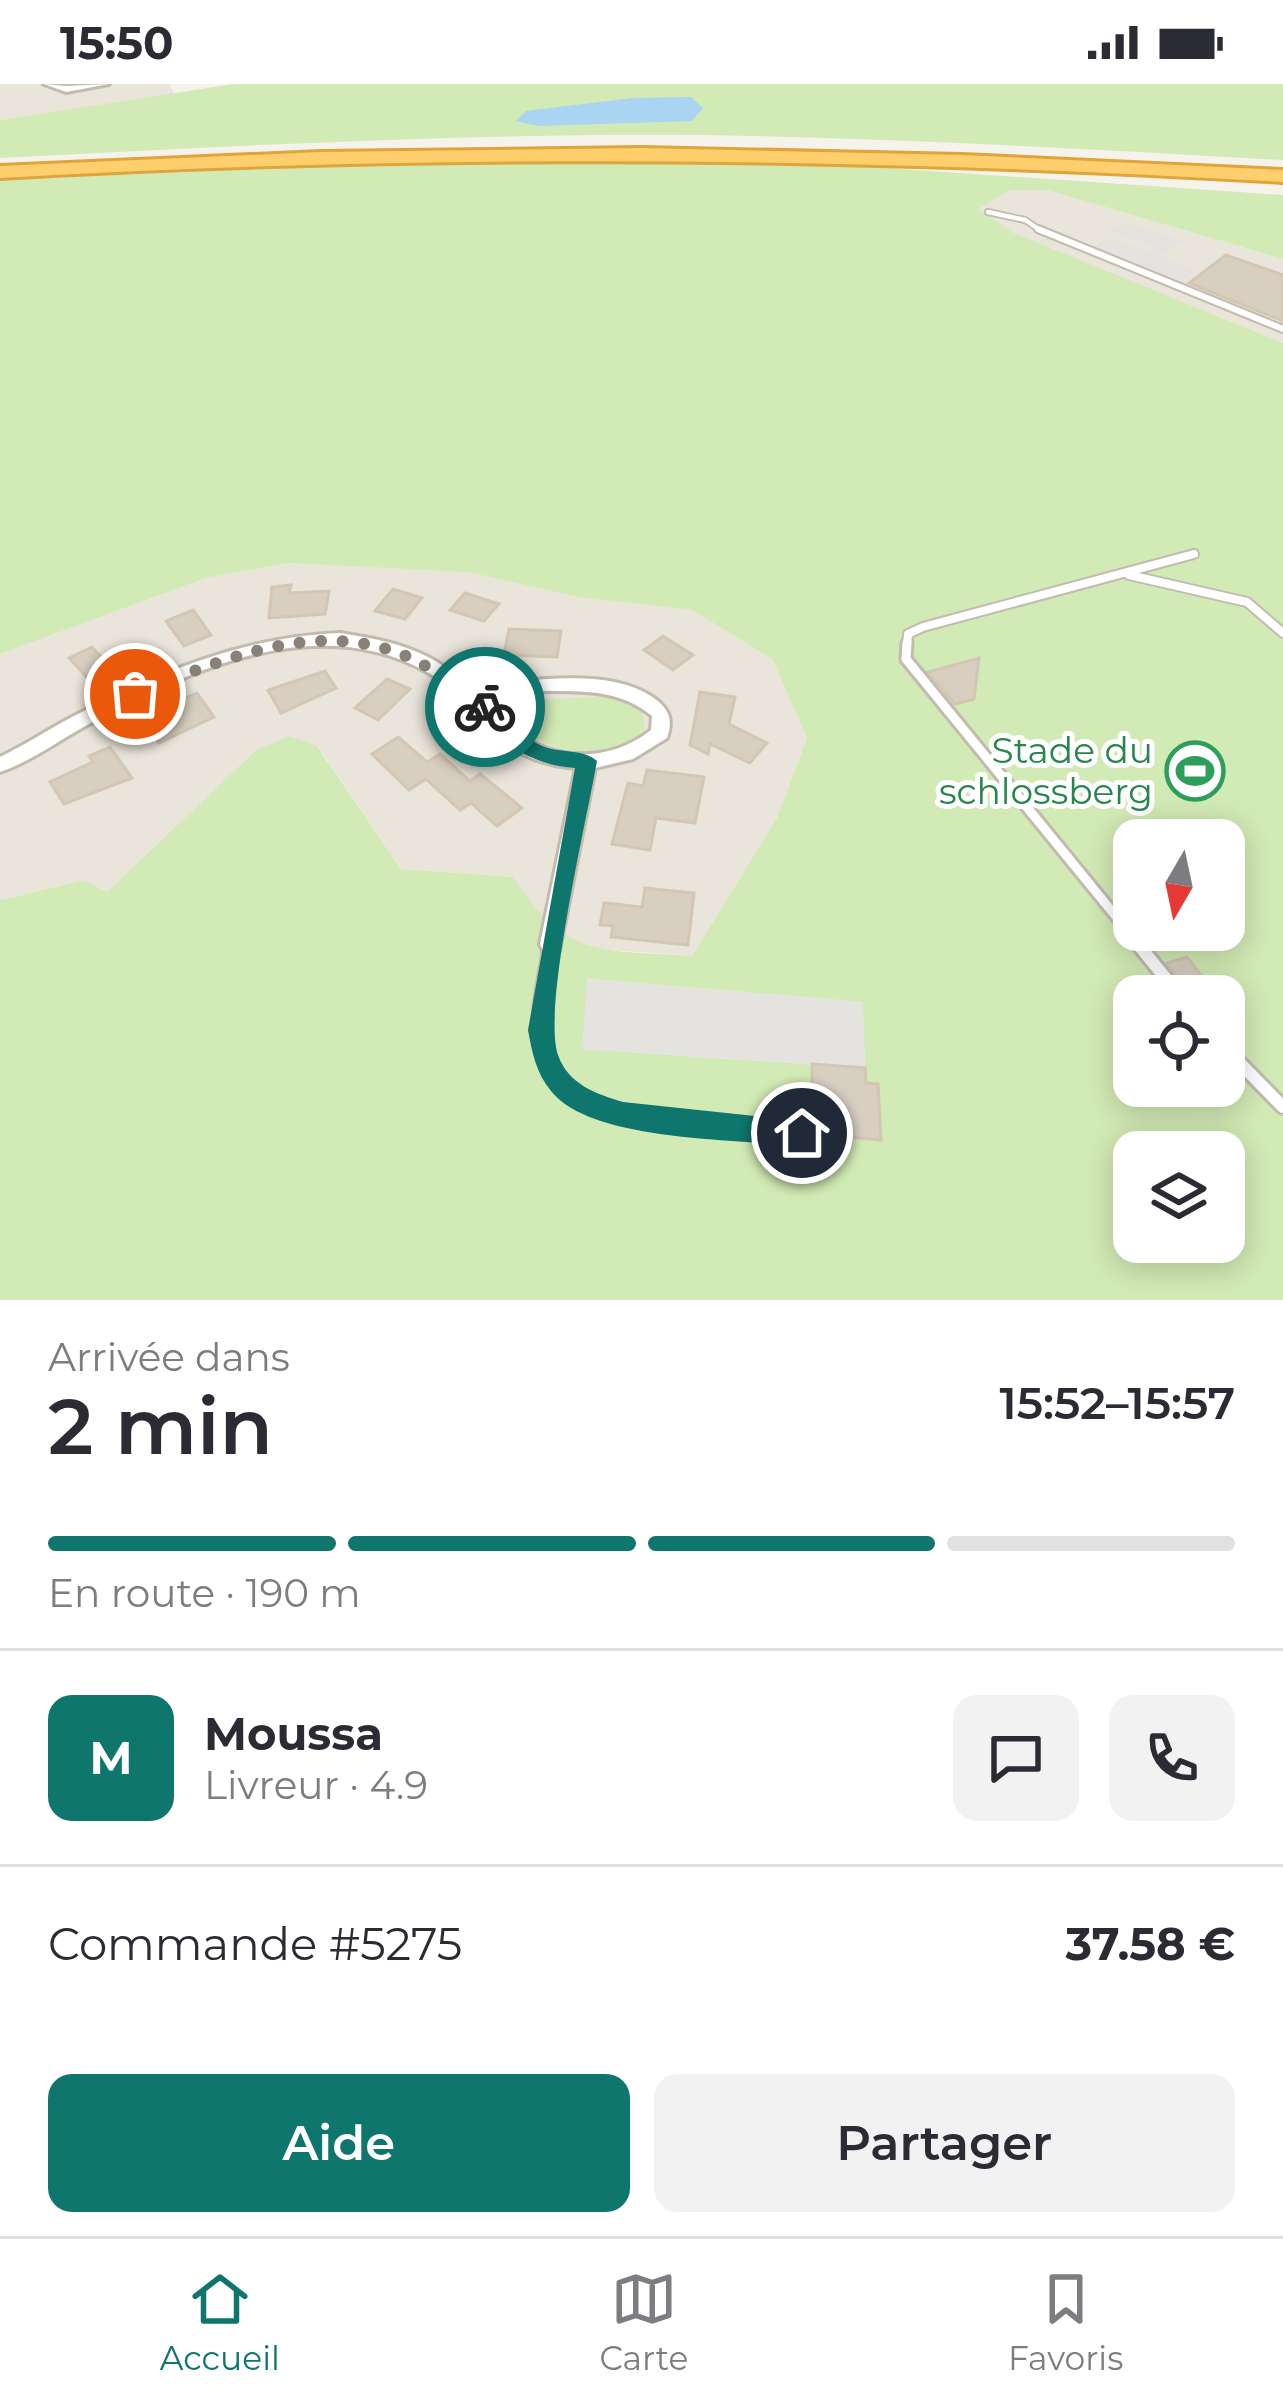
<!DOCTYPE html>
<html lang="fr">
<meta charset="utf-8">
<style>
:root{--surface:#fff;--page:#f2f2f3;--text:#2b2b33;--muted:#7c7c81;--line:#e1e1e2;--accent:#0f766e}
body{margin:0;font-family:Montserrat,sans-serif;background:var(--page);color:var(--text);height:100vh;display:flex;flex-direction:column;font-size:45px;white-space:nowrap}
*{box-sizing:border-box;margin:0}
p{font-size:39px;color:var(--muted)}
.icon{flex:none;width:66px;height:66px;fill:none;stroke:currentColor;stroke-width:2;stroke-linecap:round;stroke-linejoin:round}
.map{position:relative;height:1216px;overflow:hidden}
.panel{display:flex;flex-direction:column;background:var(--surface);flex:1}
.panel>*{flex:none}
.needle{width:78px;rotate:189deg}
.fabs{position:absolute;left:1113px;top:735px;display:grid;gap:24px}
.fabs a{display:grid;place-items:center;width:132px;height:132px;border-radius:24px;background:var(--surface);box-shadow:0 6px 30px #0003;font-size:60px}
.pin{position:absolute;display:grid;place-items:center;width:102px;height:102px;color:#fff;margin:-51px;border:6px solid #fff;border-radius:50%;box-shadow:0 3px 12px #0007}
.courier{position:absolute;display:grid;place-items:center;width:120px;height:120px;margin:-60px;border:9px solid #0f766e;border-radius:50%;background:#fff;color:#222;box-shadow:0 3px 15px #0007}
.head em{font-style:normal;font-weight:600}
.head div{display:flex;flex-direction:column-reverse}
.head{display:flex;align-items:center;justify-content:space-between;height:204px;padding:0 48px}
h1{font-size:78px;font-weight:600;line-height:90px}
.bar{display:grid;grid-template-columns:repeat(4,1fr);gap:18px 12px;align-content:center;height:144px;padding:0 48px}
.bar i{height:15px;border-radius:9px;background:var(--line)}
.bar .current{background:var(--accent)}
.bar p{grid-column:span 4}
.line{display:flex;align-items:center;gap:30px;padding:0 48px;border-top:3px solid var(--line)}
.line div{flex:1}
.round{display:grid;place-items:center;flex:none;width:126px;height:126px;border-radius:24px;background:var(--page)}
.primary-button{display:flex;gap:24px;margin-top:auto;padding:24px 48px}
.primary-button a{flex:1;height:138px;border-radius:24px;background:var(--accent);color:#fff;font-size:48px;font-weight:600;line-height:138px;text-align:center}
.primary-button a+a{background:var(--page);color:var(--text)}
.status{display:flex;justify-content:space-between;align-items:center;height:84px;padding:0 60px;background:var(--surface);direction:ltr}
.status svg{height:33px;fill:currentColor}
.tabs{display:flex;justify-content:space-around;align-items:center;height:168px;border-top:3px solid var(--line);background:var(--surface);font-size:33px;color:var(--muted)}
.tabs a{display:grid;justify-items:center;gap:6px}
.tabs .current{color:var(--accent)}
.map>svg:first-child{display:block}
</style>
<div class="status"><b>15:50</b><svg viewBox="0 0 49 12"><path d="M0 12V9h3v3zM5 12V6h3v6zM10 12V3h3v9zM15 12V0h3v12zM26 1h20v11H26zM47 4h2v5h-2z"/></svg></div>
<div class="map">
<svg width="1283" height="1216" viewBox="0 0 1283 1216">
<rect width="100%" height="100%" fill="#f6f3ec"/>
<!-- residential -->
<path fill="#eae5da" d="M0,0h170l4,10 -174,26z
M1010,106h37l236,69v84l-272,-111 -34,-23z
M288,479l180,8 110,26 114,13 80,49 35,79 -30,80 -85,138 -110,-8 -47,-37 -23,-34 -111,-8 -83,-123 -62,4 -149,142 -22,-12 -85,20v-246l206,-76z"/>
<!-- green -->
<path fill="#d2eab5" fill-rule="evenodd" d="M234,0h1049v76c-194,-11 -388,-22 -582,-25 -234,-2 -468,11 -701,23v-38z
M608,78l265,5 410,28v64l-236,-69h-37l-32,19 34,23 271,111v957h-1283v-400l85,-20 22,12 149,-142 34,-14 27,10 84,123 112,8c55,84 87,72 179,79l85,-138 30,-80 -35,-79 -80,-49 -114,-13 -110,-25 -180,-9 -82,15 -206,76v-475l326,-14zM1134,756h90v90h-90zM588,895l274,23 3,66 -282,-19zM1134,912h90v90h-90zM1134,1068h90v90h-90z
M609,612l33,15 3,19c-41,39 -112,21 -146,-20l4,-8z"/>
<!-- parking -->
<path fill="#e5e3e0" d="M1126,138l58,19 -24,15 39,16 -19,9 -88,-34 17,-10 39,14 6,-3 -44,-17z
M587,895l276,23 2,66 -283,-19z"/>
<!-- water -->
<path fill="#a9d4f2" d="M691,13l12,11 -11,13 -153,5 -23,-5 10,-10 107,-13z"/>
<!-- building -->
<path fill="#d8cfc1" stroke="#d3c7b4" stroke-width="3" d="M1226,171l57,20v46l-94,-38z
M291,501l-2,8 40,-2 -4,23 -56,4 3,-31z
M393,505l29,9 -17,21 -30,-8z
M465,509l34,11 -15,17 -34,-11z
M193,526l18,25 -27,11 -18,-25z
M509,545l52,2 -4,26 -53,-2z
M663,552l30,19 -20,15 -29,-20z
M129,561l14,15 -50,24 -24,-26 23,-11 9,10z
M979,574l-5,41 -19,5 -27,-32z
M325,587l11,17 -55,25 -13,-23z
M387,595l23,10 -32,31 -23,-12z
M700,608l35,5 -6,27 38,19 -17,20 -40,-19 -2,10 -18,-9z
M197,609l17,24 -55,26 -12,-19 30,-15 -3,-6z
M398,653l29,25 13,-8 30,27 10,-7 42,34 -25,18 -26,-23 -11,7 -34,-31 -17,11 -37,-36z
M110,663l22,31 -68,26 -14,-22 43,-20 -4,-6z
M647,686l57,7 -9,46 -39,-5 -6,32 -38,-6 16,-61 15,3z
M645,804l49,5 -6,52 -77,-8 2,-11 -13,-1 4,-22 38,4z
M1187,873l30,39h-27l-23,-33z
M812,980l53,4 1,15 12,1 3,56 -69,-6z"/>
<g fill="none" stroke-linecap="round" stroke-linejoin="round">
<!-- lane-far4 casing -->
<g stroke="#c2bbae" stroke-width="8">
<path id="lane-far4" d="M988,128l37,8 18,12"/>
</g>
<!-- lane-far3 casing -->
<g stroke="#c2bbae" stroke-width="10">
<path id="lane-far3" d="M1038,145l245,100"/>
</g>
<!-- lane-far2 casing -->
<g stroke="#c2bbae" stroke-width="12">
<path id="lane-far2" d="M1129,491l118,27 36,31
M907,562l1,-12 15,-7 271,-73"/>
</g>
<!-- lane-far1 casing -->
<g stroke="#c2bbae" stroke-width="15">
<path id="lane-far1" d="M907,559l-1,16 226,277"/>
</g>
<!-- lane casing -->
<g stroke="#c2bbae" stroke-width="18">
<path id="lane" d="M1129,849l51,63
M551,860c-5,34 -19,78 -6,112 30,79 187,73 257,77
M1224,963l59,60"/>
</g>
<!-- street casing -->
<g stroke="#c2bbae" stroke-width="6">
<path id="street" d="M44,0l22,2 43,-2 -43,8z
M340,549c32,5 61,10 90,25 13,7 26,18 40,24 13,5 33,0 47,-1 43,-3 100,-9 137,17 16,12 19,22 13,40l-34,21 -38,9 -36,183 -8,2 -8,-2 -3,-7 36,-176c-29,-2 -62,-13 -82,-36 -10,-12 -16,-26 -28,-36 -12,-9 -26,-17 -39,-24 -110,-62 -238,-2 -338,52 -30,16 -57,37 -89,48v-15c25,-12 49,-28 74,-41 84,-44 170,-79 266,-83zM545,607c39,0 76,-1 107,25l-1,14c-39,31 -94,33 -134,2 -12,-9 -21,-24 -30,-37z"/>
</g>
<!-- highway casing -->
<g stroke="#e0a43c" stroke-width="6">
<path id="highway" d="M642,64l320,7 321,15v12c-428,-25 -855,-29 -1283,-4v-12l321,-14z"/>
</g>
<!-- lane-far4 -->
<use href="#lane-far4" stroke="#fff" stroke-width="4.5"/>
<!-- lane-far3 -->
<use href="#lane-far3" stroke="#fff" stroke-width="6"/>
<!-- lane-far2 -->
<use href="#lane-far2" stroke="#fff" stroke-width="8"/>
<!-- lane-far1 -->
<use href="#lane-far1" stroke="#fff" stroke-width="9"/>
<!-- lane -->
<use href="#lane" stroke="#fff" stroke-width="12"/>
<!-- street -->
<use href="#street" fill="#fff" fill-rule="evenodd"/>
<!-- highway -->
<use href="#highway" fill="#ffcf6e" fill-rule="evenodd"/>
</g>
<!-- route -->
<path fill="#0f766e" d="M485,617c21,10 32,33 55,44 18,9 43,3 57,16 -10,58 -55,248 -39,294 10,29 38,39 65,47l179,19 9,3 4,9 -4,9 -9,4c-63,-7 -211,-4 -251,-55 -15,-18 -19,-39 -23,-61l47,-262c-44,-3 -75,-24 -100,-61z"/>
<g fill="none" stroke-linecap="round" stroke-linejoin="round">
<!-- done -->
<path stroke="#878178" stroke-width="12" stroke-dasharray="0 21.6" d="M135,610c96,-38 202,-85 299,-23 20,12 36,17 51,36"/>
</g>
<!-- icons -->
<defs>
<g id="stadium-ring" transform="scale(3)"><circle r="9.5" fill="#fff" stroke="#2e9e5b" stroke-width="1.5"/><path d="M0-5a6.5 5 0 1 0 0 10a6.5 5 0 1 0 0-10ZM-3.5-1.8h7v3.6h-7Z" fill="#2e9e5b"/></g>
</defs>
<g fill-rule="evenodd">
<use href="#stadium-ring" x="1195" y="687"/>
</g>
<g text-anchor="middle" stroke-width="10" stroke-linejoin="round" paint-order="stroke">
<!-- leisure labels -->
<g font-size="36" fill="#27864d" stroke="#fff" text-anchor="end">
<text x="1153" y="679">Stade du<tspan x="1153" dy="41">schlossberg</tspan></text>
</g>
</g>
</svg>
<div class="fabs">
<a><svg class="needle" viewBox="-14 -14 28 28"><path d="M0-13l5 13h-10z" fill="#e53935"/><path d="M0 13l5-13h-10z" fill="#7c7c81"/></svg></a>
<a><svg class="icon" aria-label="locate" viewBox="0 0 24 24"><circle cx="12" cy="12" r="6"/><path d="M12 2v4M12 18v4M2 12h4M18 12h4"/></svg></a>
<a><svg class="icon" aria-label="layers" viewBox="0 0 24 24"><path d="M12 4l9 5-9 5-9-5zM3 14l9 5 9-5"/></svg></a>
</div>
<div class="pin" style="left:135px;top:610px;background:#ea580c"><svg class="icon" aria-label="bag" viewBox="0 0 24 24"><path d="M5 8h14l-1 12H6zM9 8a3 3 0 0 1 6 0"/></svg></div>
<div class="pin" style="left:802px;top:1049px;background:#1f2937"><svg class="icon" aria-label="home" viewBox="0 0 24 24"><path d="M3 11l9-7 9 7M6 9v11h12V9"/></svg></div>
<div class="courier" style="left:485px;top:623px"><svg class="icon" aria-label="bike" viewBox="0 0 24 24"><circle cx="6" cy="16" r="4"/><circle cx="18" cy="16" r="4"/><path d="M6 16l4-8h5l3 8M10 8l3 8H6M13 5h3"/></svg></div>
</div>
<section class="panel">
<div class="head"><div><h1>2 min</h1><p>Arrivée dans</p></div><em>15:52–15:57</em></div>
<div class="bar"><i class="current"></i><i class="current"></i><i class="current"></i><i></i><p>En route · 190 m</p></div>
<div class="line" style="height:216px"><b class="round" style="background:var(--accent);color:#fff">M</b><div><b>Moussa</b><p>Livreur · 4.9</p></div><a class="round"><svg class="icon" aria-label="chat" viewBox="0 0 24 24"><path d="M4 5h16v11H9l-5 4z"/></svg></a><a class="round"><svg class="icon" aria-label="phone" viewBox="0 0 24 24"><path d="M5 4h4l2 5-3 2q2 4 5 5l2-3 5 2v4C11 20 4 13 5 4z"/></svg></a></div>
<div class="line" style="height:156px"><div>Commande #5275</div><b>37.58 €</b></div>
<div class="primary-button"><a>Aide</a><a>Partager</a></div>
</section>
<nav class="tabs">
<a class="current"><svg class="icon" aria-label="home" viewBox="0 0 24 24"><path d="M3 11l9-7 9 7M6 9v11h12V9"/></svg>Accueil</a>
<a><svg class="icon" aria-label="map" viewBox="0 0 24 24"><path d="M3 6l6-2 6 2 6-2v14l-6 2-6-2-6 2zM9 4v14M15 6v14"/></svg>Carte</a>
<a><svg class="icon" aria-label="saved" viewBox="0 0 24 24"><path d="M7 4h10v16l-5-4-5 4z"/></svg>Favoris</a>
</nav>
